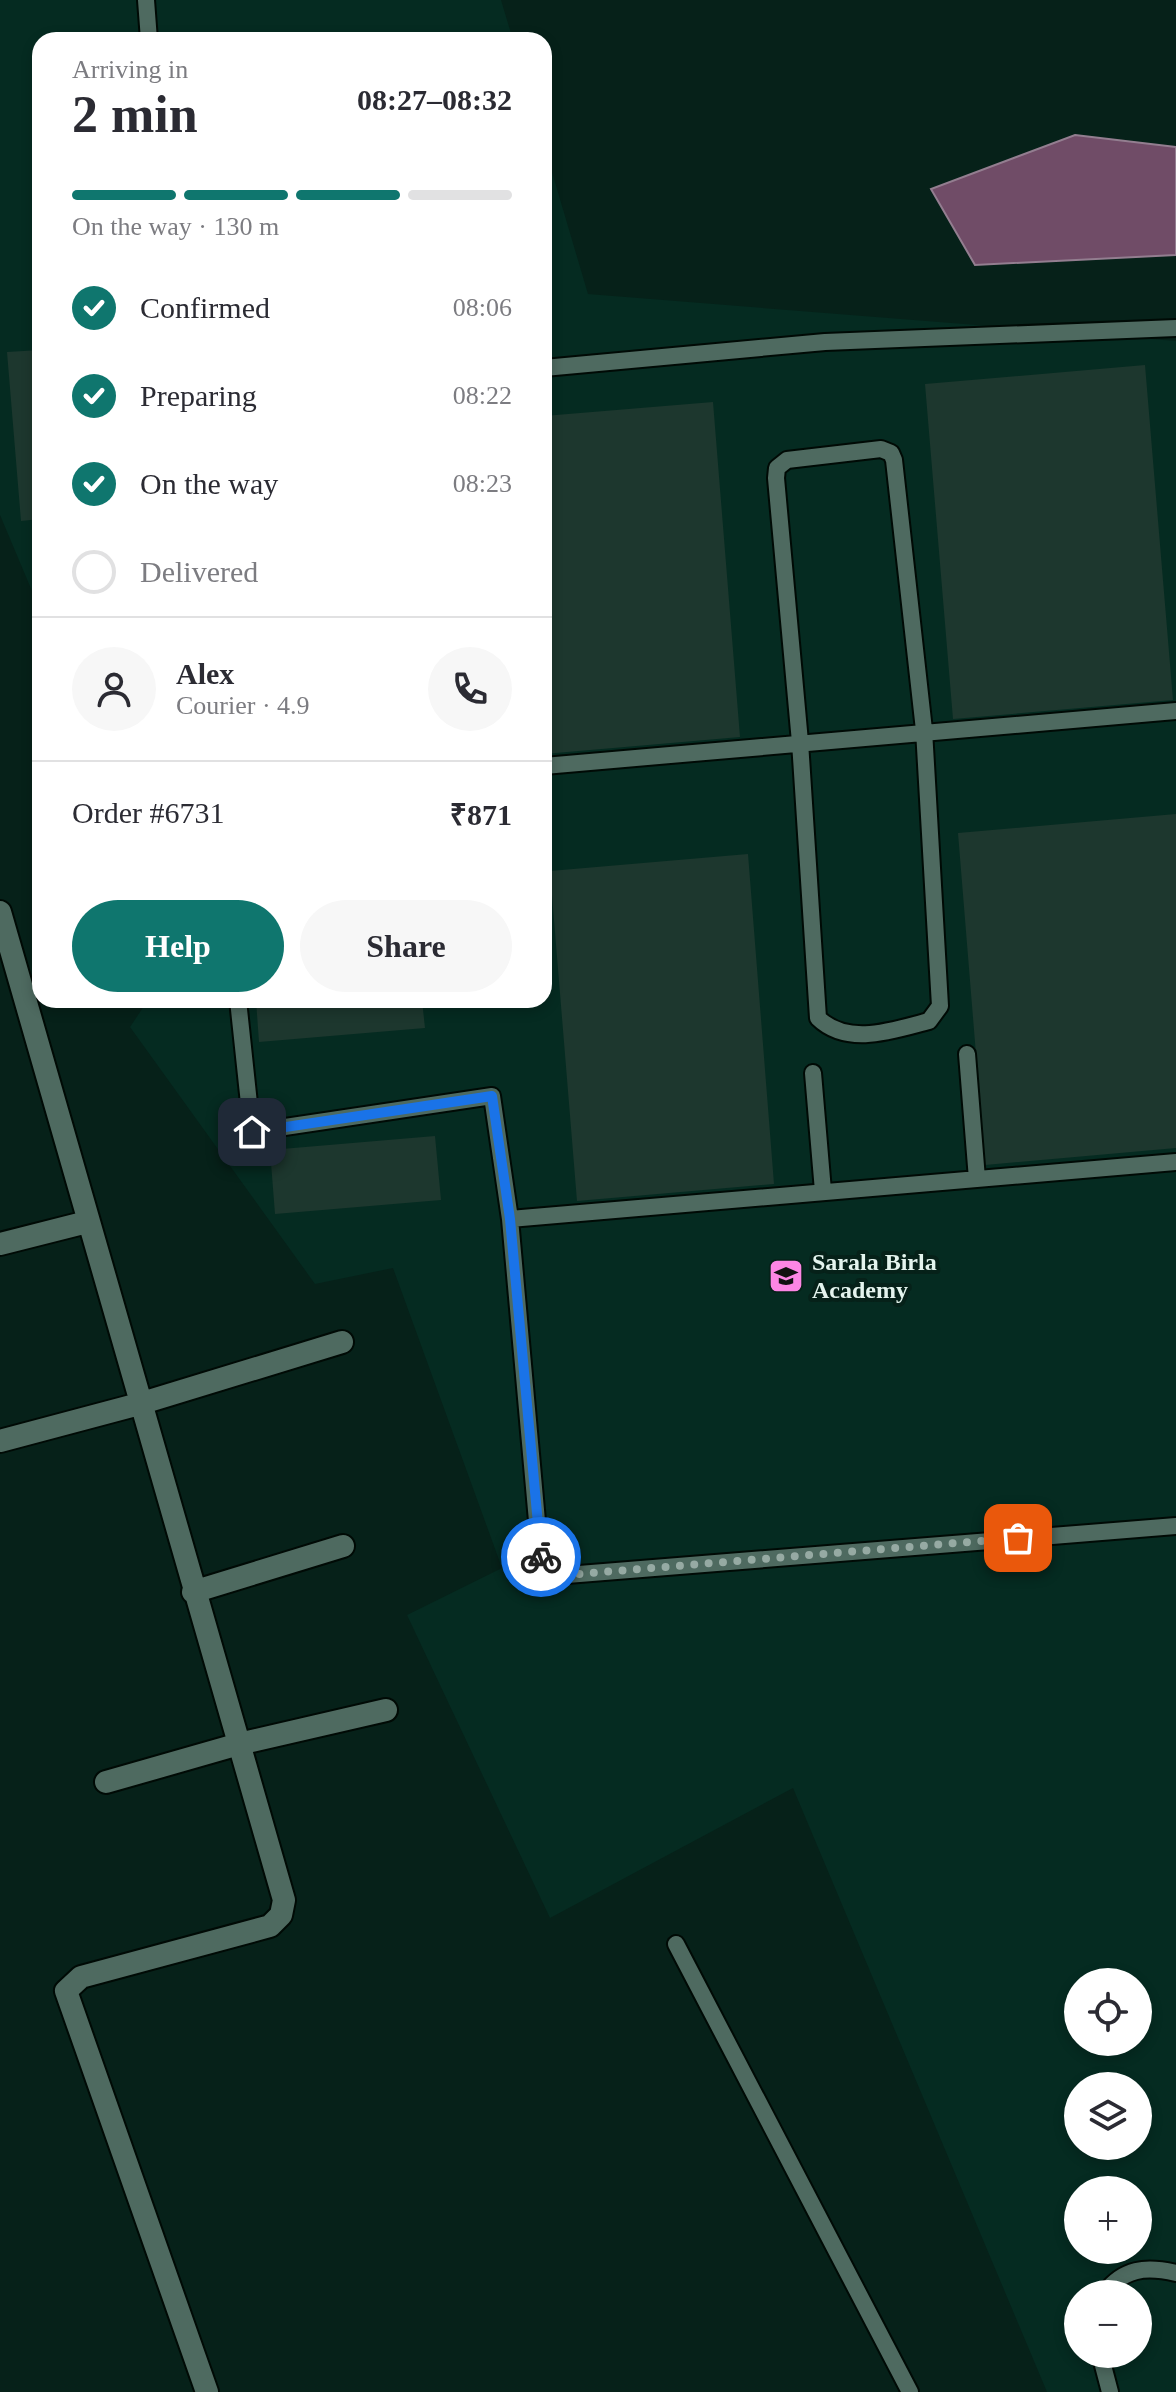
<!DOCTYPE html>
<meta charset="utf-8">
<style>
:root{--surface:#fff;--page:#f7f7f7;--text:#2b2b33;--muted:#7c7c81;--line:#e1e1e2;--accent:#0f766e}
body{margin:0;font-family:Georgia,serif;background:var(--page);color:var(--text);height:100vh;display:flex;flex-direction:column;font-size:30px;white-space:nowrap}
*{box-sizing:border-box;margin:0}
p{font-size:26px;color:var(--muted)}
.icon{flex:none;width:44px;height:44px;fill:none;stroke:currentColor;stroke-width:2;stroke-linecap:round;stroke-linejoin:round}
.map{position:relative;flex:1;overflow:hidden}
.drawer{position:absolute;left:32px;top:32px;width:520px;height:976px;display:flex;flex-direction:column;background:var(--surface);border-radius:24px;box-shadow:0 4px 12px #0003}
.drawer>*{flex:none}
.controls{position:absolute;left:1064px;top:1968px;display:grid;gap:16px}
.controls a{display:grid;place-items:center;width:88px;height:88px;border-radius:50%;background:var(--surface);box-shadow:0 4px 12px #0003;font-size:40px}
.pin{position:absolute;display:grid;place-items:center;width:68px;height:68px;color:#fff;margin:-34px;border-radius:16px;box-shadow:0 4px 12px #0006}
.courier{position:absolute;display:grid;place-items:center;width:80px;height:80px;margin:-40px;border:6px solid #1a73e8;border-radius:50%;background:#fff;color:#222;box-shadow:0 2px 10px #0007}
.headline em{font-style:normal;font-weight:700}
.headline div{display:flex;flex-direction:column-reverse}
.headline{display:flex;align-items:center;justify-content:space-between;height:136px;padding:0 40px}
h1{font-size:52px;font-weight:700;line-height:60px}
.bar{display:grid;grid-template-columns:repeat(4,1fr);gap:12px 8px;align-content:center;height:96px;padding:0 40px}
.bar i{height:10px;border-radius:6px;background:var(--line)}
.bar .current{background:var(--accent)}
.bar p{grid-column:span 4}
.line{display:flex;align-items:center;gap:20px;padding:0 40px;border-top:2px solid var(--line)}
.line div{flex:1}
.round{display:grid;place-items:center;flex:none;width:84px;height:84px;border-radius:42px;background:var(--page)}
ol{padding:0 40px;list-style:none}
li{display:flex;align-items:center;gap:24px;height:88px}
li p{margin-inline-start:auto}
li .icon{padding:8px;border-radius:50%;background:var(--accent);color:#fff;stroke-width:4}
li:last-child{color:var(--muted)}
li i{width:44px;height:44px;border:4px solid var(--line);border-radius:50%}
.primary-button{display:flex;gap:16px;margin-top:auto;padding:16px 40px}
.primary-button a{flex:1;height:92px;border-radius:48px;background:var(--accent);color:#fff;font-size:32px;font-weight:700;line-height:92px;text-align:center}
.primary-button a+a{background:var(--page);color:var(--text)}
.map>svg:first-child{display:block}
</style>
<div class="map">
<svg width="1176" height="2392" viewBox="0 0 1176 2392">
<rect width="100%" height="100%" fill="#062119"/>
<!-- built -->
<path fill="#052b21" fill-rule="evenodd" d="M0,0h501l12,40h-473v570l-40,-95z
M544,145l44,149 588,47v2051h-129l-254,-604 -243,130 -143,-303 95,-47 -109,-300 -78,16 -185,-257 18,-27h396zM1078,1982h60v60h-60zM1078,2086h60v60h-60zM1078,2190h60v60h-60zM1078,2294h60v60h-60z"/>
<!-- water -->
<path fill="#704c67" stroke="#937e90" stroke-width="2" d="M1075,135l101,12v108l-201,10 -44,-76z"/>
<!-- building -->
<path fill="#1d372e" d="M40,350v169l-19,2 -14,-169z
M1145,365l28,335 -220,19 -28,-335z
M713,402l27,335 -196,17v-338z
M1176,814v334l-191,17 -27,-332z
M748,854l26,330 -197,17 -27,-330z
M256,1000h166l3,28 -166,14z
M435,1136l6,64 -166,14 -5,-64z"/>
<g fill="none" stroke-linecap="round" stroke-linejoin="round">
<!-- service casing -->
<g stroke="#000a05" stroke-width="20">
<path id="service" d="M146,0l3,40
M544,368l281,-26 351,-14
M881,449l10,4 3,7 30,270 16,276 -11,15c-35,9 -81,26 -111,-3l-18,-276 -24,-264 1,-10 10,-8z
M544,766l632,-55
M238,1000l14,132 240,-36 18,123 32,358 634,-51
M967,1054l10,125
M813,1073l10,118
M510,1219l666,-57
M676,1944l234,448
M1104,2294c19,-26 42,-28 72,-21
M1100,2354l10,38"/>
</g>
<!-- minor casing -->
<g stroke="#000a05" stroke-width="26">
<path id="minor" d="M0,912l284,988 -3,15 -11,11 -189,51 -15,14 141,401
M0,1244l87,-22
M0,1441l139,-37 203,-62
M193,1592l150,-46
M106,1782l133,-38 147,-34"/>
</g>
<!-- service -->
<use href="#service" stroke="#4e6a60" stroke-width="16"/>
<!-- minor -->
<use href="#minor" stroke="#4e6a60" stroke-width="22"/>
</g>
<g fill="none" stroke-linecap="round" stroke-linejoin="round">
<!-- done -->
<path stroke="#96aaa3" stroke-width="8" stroke-dasharray="0 14.4" d="M541,1557l1,20 476,-39"/>
<!-- route -->
<path stroke="#1a73e8" stroke-width="10" d="M252,1132l240,-36 18,123 31,338"/>
</g>
<!-- icons -->
<defs>
<g id="school-square" transform="scale(1.8)"><rect x="-9" y="-9" width="18" height="18" rx="4" fill="#fc86e4" stroke="#062119"/><path d="M0-5L7-2L0 1L-7-2ZM-4 1L0 2.5L4 1V4Q0 6-4 4Z" fill="#111"/></g>
</defs>
<g fill-rule="evenodd">
<use href="#school-square" x="786" y="1276"/>
</g>
<g text-anchor="middle" stroke-width="8" stroke-linejoin="round" paint-order="stroke">
<!-- poi labels -->
<g font-size="24" font-weight="bold" fill="#e4f4ee" stroke="#062119" text-anchor="start">
<text x="812" y="1270">Sarala Birla<tspan x="812" dy="28">Academy</tspan></text>
</g>
</g>
</svg>
<div class="controls">
<a><svg class="icon" aria-label="locate" viewBox="0 0 24 24"><circle cx="12" cy="12" r="6"/><path d="M12 2v4M12 18v4M2 12h4M18 12h4"/></svg></a>
<a><svg class="icon" aria-label="layers" viewBox="0 0 24 24"><path d="M12 4l9 5-9 5-9-5zM3 14l9 5 9-5"/></svg></a>
<a>+</a>
<a>−</a>
</div>
<div class="pin" style="left:1018px;top:1538px;background:#ea580c"><svg class="icon" aria-label="bag" viewBox="0 0 24 24"><path d="M5 8h14l-1 12H6zM9 8a3 3 0 0 1 6 0"/></svg></div>
<div class="pin" style="left:252px;top:1132px;background:#1f2937"><svg class="icon" aria-label="home" viewBox="0 0 24 24"><path d="M3 11l9-7 9 7M6 9v11h12V9"/></svg></div>
<div class="courier" style="left:541px;top:1557px"><svg class="icon" aria-label="bike" viewBox="0 0 24 24"><circle cx="6" cy="16" r="4"/><circle cx="18" cy="16" r="4"/><path d="M6 16l4-8h5l3 8M10 8l3 8H6M13 5h3"/></svg></div>
<section class="drawer">
<div class="headline"><div><h1>2 min</h1><p>Arriving in</p></div><em>08:27–08:32</em></div>
<div class="bar"><i class="current"></i><i class="current"></i><i class="current"></i><i></i><p>On the way · 130 m</p></div>
<ol>
<li><svg class="icon" aria-label="check" viewBox="0 0 24 24"><path d="M5 12l5 5 9-10"/></svg>Confirmed<p>08:06</p></li>
<li><svg class="icon" aria-label="check" viewBox="0 0 24 24"><path d="M5 12l5 5 9-10"/></svg>Preparing<p>08:22</p></li>
<li><svg class="icon" aria-label="check" viewBox="0 0 24 24"><path d="M5 12l5 5 9-10"/></svg>On the way<p>08:23</p></li>
<li><i></i>Delivered</li>
</ol>
<div class="line" style="height:144px"><a class="round"><svg class="icon" aria-label="person" viewBox="0 0 24 24"><circle cx="12" cy="8" r="4"/><path d="M4 21q1-7 8-7t8 7"/></svg></a><div><b>Alex</b><p>Courier · 4.9</p></div><a class="round"><svg class="icon" aria-label="phone" viewBox="0 0 24 24"><path d="M5 4h4l2 5-3 2q2 4 5 5l2-3 5 2v4C11 20 4 13 5 4z"/></svg></a></div>
<div class="line" style="height:104px"><div>Order #6731</div><b>₹871</b></div>
<div class="primary-button"><a>Help</a><a>Share</a></div>
</section>
</div>
